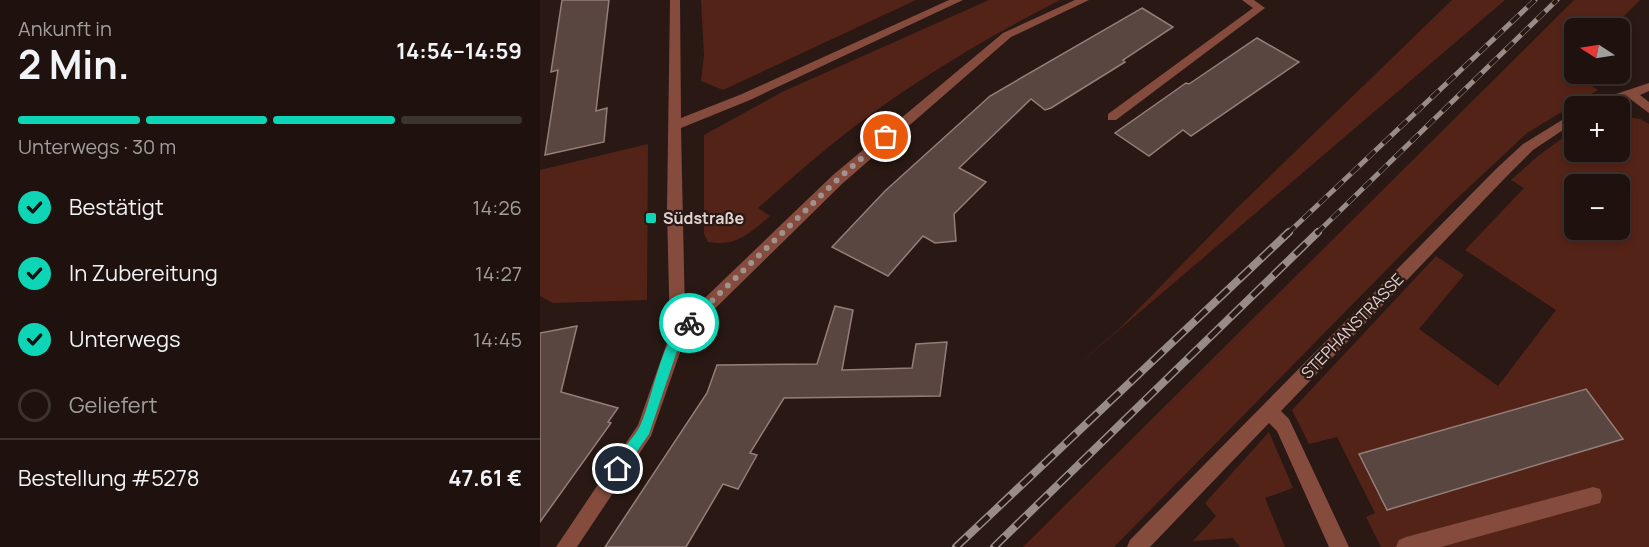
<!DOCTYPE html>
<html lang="de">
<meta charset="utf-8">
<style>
:root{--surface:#1f120e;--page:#2c201c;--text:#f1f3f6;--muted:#a19e9e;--line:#3c322e;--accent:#0dd5b5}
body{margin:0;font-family:Manrope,sans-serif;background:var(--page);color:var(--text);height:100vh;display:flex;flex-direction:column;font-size:22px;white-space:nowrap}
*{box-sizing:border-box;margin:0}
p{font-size:20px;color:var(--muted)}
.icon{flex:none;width:33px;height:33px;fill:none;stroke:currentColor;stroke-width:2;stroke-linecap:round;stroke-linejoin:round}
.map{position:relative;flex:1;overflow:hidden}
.drawer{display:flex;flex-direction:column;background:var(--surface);width:540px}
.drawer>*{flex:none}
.needle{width:39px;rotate:282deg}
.fabs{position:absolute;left:1024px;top:18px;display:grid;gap:12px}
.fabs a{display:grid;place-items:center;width:66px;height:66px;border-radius:9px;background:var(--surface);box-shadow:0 3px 9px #0003,0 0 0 2px var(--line);font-size:30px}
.pin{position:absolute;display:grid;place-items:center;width:51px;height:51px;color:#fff;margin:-26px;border:3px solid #fff;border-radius:50%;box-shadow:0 2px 6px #0007}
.courier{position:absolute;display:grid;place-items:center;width:60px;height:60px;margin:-30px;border:4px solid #0dd5b5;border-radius:50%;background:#fff;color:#222;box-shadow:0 2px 8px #0007}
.overview em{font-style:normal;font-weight:700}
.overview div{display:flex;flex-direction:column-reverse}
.overview{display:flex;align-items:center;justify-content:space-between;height:102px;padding:0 18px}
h1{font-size:39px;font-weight:700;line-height:45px}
.bar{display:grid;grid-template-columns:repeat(4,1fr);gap:9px 6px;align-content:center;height:72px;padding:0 18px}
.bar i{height:8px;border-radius:4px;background:var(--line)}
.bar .selected{background:var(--accent)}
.bar p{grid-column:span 4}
.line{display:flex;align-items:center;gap:15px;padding:0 18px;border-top:2px solid var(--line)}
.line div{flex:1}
ol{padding:0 18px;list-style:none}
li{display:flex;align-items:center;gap:18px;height:66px}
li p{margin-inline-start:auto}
li .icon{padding:6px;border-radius:50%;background:var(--accent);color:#111;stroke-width:4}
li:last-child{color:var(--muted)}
li i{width:33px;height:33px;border:3px solid var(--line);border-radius:50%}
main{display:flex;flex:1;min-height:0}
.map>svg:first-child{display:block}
</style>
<main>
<section class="drawer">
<div class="overview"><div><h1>2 Min.</h1><p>Ankunft in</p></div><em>14:54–14:59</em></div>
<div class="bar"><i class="selected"></i><i class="selected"></i><i class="selected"></i><i></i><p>Unterwegs · 30 m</p></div>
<ol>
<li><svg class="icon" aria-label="check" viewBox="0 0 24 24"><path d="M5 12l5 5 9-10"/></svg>Bestätigt<p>14:26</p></li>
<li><svg class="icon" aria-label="check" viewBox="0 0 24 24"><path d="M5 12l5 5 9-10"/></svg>In Zubereitung<p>14:27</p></li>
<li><svg class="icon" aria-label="check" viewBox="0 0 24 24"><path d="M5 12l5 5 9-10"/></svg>Unterwegs<p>14:45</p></li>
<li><i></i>Geliefert</li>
</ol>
<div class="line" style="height:78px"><div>Bestellung #5278</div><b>47.61 €</b></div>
</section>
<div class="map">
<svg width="1109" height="547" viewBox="0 0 1109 547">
<rect width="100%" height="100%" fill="#291813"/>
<!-- green -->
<path fill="#542317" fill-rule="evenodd" d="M161,0h215l-193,90 -22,-9 3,-26z
M449,0h71c-80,41 -159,88 -229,145 -25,20 -49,42 -73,63l12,8c-20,17 -34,31 -62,26l-4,-8v-99l78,-43z
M912,0h53l-440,376 55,-48 116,-119z
M1034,0h66l-23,23 -1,5h-41v46h15l-1,10 9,6 -71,43 -76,71 -337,343h-91z
M1080,116l20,3 9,5v423h-268l-15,-30 9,-4 -38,-76 -28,7 -17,-34 144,-154 28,19 -45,54 79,57 58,-76 -91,-60 59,-62 -13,-8 27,-24 37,-27v23h45zM1035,184h45v46h-45z
M108,144l-1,156 -94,3 -13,-7v-126z
M729,432l24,56 -28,10 20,49h-45l-7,-9 -40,3 23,-25 -11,-13z"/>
<!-- building -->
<path fill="#5a4641" stroke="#947e78" stroke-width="1.5" d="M22,0h47l-13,111 11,-3 -3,34 -59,13 13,-85 -7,2z
M602,8l31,19 -50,33 2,2 -74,46 -6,2 -14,-11 -72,69 27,14 -32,32 2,27 -21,2 -12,-7 -35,40 -56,-29 53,-56 105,-95z
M717,38l42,24 -108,74 -8,-6 -34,26 -34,-23 71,-50 3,1z
M295,306l18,4 -11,60 70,-2 4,-24 31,-2 -7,54 -156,2 -34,55 7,2 -19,34 -15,-5 -37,63h-81l102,-154 10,-28 100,-1z
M37,326l-16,66 57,16 -10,14 3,1 -71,99v-189z
M1046,389l37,50 -236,71 -28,-56z"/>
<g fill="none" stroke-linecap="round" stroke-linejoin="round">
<!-- minor -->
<path fill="#854c3e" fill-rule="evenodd" d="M130,0h10l1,118 61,-24 207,-94h14l-213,100 -69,28 4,189 148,-142 170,-142 72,-33h14l-78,37 -168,146 -158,155 -34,98 -74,111h-21l82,-122 32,-91 -3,-124z
M702,0h12l11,8 -149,112h-8v-6l145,-106z
M1109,83v8l-9,4 9,7v11l-20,-15 -24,8h-18l2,-3z
M1035,112v10l-42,28 -27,27 -225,234 8,8 60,128h-20l-52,-116 -8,-8 -119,124h-23l3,-7 366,-371 27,-25z
M1053,487l7,2 2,7 -2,7 -7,2 -152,42h-45l3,-7 7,-3z"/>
<!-- rail-far1 casing -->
<g stroke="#998b87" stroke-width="5">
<path id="rail-far1" d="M747,234l248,-234
M776,234l241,-234"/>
</g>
<!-- rail casing -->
<g stroke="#998b87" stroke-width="8">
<path id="rail" d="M416,547l333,-315
M454,547l324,-315"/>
</g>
<!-- rail-far1 -->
<use href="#rail-far1" stroke="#291813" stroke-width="4" stroke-dasharray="11" stroke-linecap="butt"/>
<!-- rail -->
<use href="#rail" stroke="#291813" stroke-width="5" stroke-dasharray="15" stroke-linecap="butt"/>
</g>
<!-- route -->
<path fill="#0dd5b5" d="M149,319l5,4 -12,13 -33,98 -27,39h-8c-4,-11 21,-36 26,-47 13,-26 22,-96 49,-107z"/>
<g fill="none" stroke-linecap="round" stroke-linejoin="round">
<!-- done -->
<path stroke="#a0928e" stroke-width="6" stroke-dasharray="0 10.8" d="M149,323l149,-144 48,-42"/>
</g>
<!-- markers -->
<rect fill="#0dd5b5" stroke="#291813" stroke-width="2" x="105" y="212" width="12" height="12" rx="3"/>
<g text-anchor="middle" stroke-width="4.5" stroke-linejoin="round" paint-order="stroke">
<!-- poi labels -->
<g font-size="16" font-weight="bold" fill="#e0d3d0" stroke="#291813" text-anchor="start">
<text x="123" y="224">Südstraße</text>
</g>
<!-- street labels -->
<g font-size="16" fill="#e0d3d0" stroke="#291813">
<text transform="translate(812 326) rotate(-46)" y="6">STEPHANSTRASSE</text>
</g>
</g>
</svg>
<div class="fabs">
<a><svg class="needle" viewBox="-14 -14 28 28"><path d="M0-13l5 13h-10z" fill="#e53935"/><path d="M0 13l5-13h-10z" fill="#a19e9e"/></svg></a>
<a>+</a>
<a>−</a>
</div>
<div class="pin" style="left:346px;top:137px;background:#ea580c"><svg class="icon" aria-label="bag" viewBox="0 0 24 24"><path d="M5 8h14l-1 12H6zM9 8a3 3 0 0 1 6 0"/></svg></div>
<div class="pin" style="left:78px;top:469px;background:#1f2937"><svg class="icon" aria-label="home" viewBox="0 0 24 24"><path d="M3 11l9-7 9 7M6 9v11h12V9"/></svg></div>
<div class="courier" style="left:149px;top:323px"><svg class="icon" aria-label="bike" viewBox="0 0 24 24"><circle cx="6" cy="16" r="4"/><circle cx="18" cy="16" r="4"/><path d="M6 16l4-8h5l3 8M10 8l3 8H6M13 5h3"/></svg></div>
</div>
</main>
